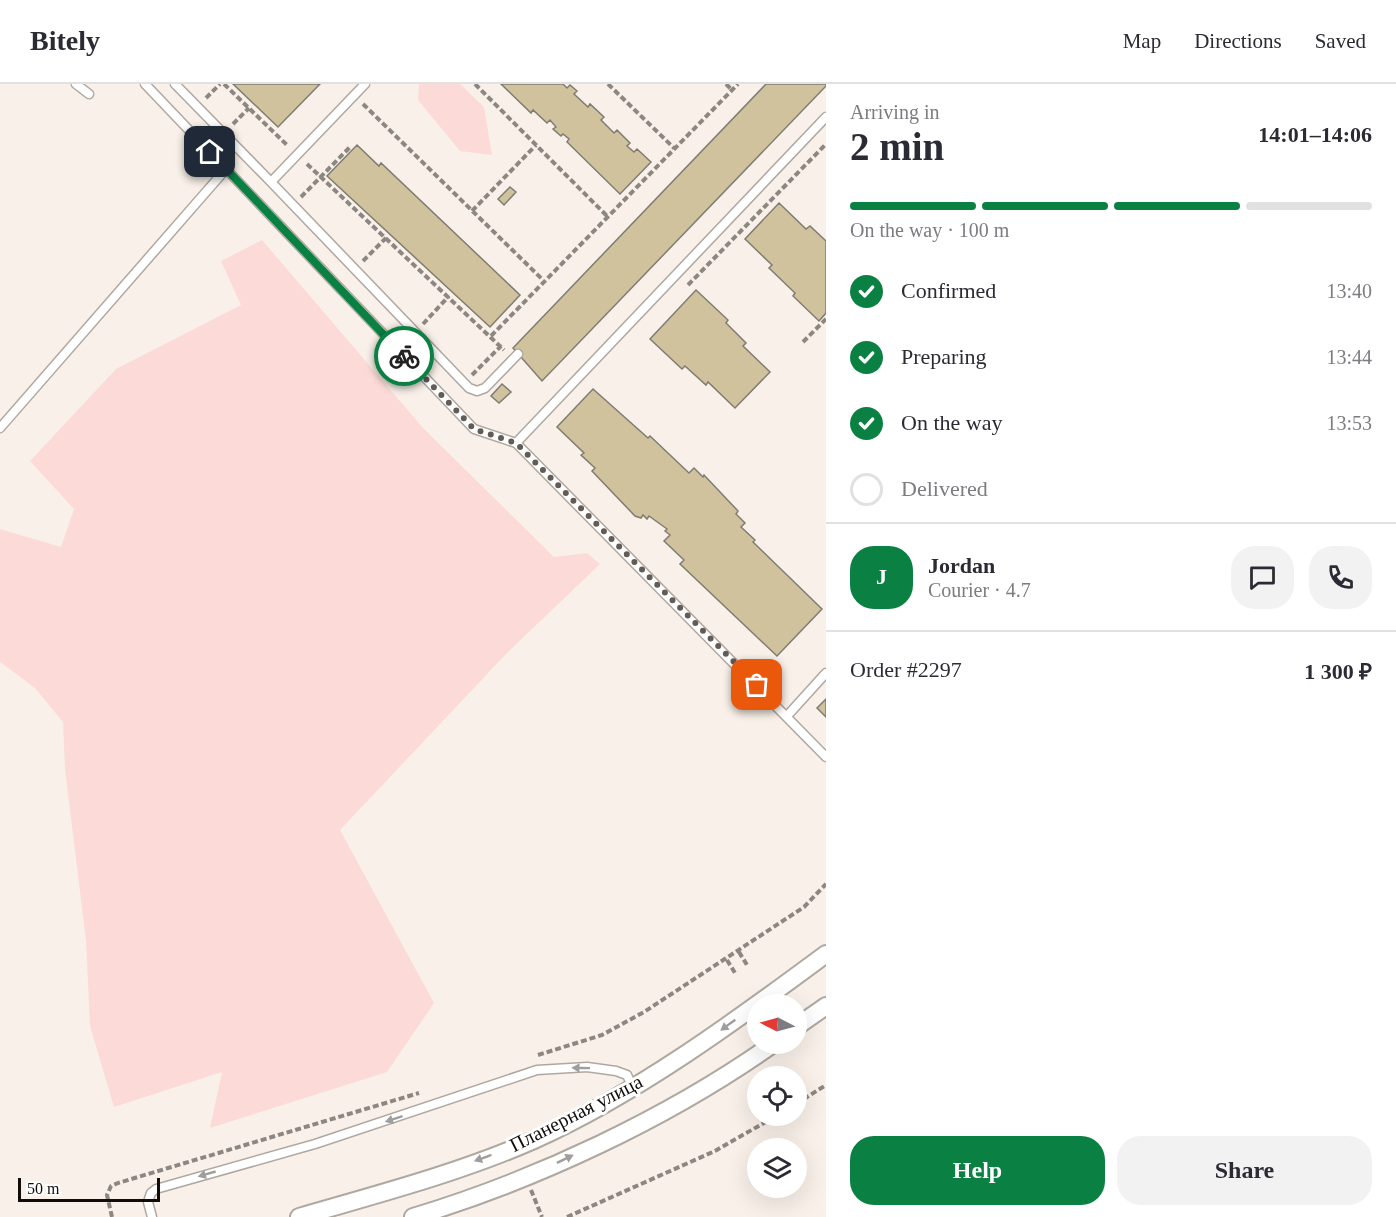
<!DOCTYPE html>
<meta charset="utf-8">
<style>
:root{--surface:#fff;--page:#f2f2f3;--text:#2b2b33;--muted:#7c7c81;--line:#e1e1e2;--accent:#0b8043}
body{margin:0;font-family:"Times New Roman",serif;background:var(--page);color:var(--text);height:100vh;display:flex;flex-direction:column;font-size:22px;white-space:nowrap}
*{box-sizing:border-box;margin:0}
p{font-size:20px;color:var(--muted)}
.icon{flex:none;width:33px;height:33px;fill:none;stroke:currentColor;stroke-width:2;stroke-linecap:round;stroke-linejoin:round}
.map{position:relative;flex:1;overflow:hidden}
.details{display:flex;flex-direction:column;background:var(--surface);width:570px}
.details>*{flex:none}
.needle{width:39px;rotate:276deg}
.tools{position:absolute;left:747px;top:910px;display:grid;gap:12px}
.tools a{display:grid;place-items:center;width:60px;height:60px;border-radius:50%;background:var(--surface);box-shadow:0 6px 24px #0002;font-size:30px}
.scale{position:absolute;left:18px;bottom:15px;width:142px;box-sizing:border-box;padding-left:6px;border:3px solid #0f0c0a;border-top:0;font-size:16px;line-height:21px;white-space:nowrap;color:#0f0c0a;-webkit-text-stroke:4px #fff;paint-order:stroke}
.pin{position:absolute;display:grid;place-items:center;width:51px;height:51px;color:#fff;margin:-26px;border-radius:12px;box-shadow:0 3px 9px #0006}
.courier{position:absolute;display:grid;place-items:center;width:60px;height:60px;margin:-30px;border:4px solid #0b8043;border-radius:50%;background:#fff;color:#222;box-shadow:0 2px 8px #0007}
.headline em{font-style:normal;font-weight:700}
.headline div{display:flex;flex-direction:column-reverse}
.headline{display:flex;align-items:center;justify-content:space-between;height:102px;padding:0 24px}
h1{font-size:39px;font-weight:700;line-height:45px}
.bar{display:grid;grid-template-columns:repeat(4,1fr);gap:9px 6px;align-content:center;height:72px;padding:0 24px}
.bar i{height:8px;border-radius:4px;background:var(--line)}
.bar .active{background:var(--accent)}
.bar p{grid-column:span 4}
.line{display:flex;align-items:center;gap:15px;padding:0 24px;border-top:2px solid var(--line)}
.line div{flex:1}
.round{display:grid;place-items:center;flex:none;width:63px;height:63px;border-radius:24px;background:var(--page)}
ol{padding:0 24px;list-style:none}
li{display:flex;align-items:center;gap:18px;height:66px}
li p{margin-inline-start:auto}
li .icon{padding:6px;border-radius:50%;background:var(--accent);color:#fff;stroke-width:4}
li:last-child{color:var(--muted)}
li i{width:33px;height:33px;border:3px solid var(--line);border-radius:50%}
.action{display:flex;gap:12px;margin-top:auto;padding:12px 24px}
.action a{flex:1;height:69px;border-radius:24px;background:var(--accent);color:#fff;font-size:24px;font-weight:700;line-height:69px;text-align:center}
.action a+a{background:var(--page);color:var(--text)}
header{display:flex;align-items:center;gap:36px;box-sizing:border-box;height:84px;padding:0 30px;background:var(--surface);border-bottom:2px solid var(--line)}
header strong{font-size:28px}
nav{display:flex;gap:33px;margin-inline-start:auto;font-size:21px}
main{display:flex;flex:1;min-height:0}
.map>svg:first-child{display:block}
</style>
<header>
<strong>Bitely</strong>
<nav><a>Map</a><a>Directions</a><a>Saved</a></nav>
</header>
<main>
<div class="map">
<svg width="826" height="1133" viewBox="0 0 826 1133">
<rect width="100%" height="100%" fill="#f9f1e9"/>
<!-- green -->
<path fill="#fcdad7" d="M419,0h41l24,23 8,48 -32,-4 -42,-51z
M262,156l161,188 131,129 33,-4 13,11 -94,90 -166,176 94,173 -47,69 -177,56 12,-56 -108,35 -24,-81 -4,-85 -21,-172 -2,-47 -28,-34 -35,-26v-133l61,18 13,-38 -44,-48 86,-92 125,-64 -20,-44z"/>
<!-- building -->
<path fill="#d1c29e" stroke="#7f7c73" stroke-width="1.5" d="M233,0h87l-42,43z
M501,0h62l4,4 3,-3 7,6 -3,3 14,13 2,-3 14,13 -3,3 13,13 3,-3 13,13 -3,3 7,6 3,-3 14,13 -31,32 -53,-52 2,-3 -6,-5 -2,2 -8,-7 3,-2 -6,-7 -3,3 -14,-13 -2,3z
M766,0h60v2l-284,295 -29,-33z
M357,61l22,21 2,-3 139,132 -30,32 -163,-151z
M510,103l6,5 -12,13 -6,-6z
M779,119l27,26 4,-3 16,15v72l-7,8 -26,-25 2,-3 -26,-25 3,-3 -27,-26z
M696,206l32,30 -2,3 20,20 -3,3 27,26 -35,36 -27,-26 -2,3 -21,-19 -3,3 -32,-30z
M502,300l9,8 -12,11 -8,-7z
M593,305l55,49 2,-2 39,37 5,-5 9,9 1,-2 34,36 -2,3 9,9 -4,4 14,13 -2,2 69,67 -45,47 -97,-92 4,-4 -20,-19 6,-6 -5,-4 2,-2 -18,-13 -2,3 -4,-4 -2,3 -6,-2 -43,-45 3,-3 -14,-13 3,-2 -27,-26z
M826,615v18l-9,-9z"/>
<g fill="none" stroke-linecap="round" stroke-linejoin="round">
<!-- service casing -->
<g stroke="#afa8a1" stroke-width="11">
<path id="service" d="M76,0l13,10
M145,0l329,345 42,14 310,314
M175,0l96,98 94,-98
M271,98l198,206 8,3 8,-3 33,-34
M0,344l226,-259
M516,359l310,-326
M787,632l39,-43
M152,1133l-4,-15 3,-9 5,-4 159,-45 222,-74 50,-3 29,4 11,4 5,11"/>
</g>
<!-- minor casing -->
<g stroke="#afa8a1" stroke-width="20">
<path id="minor" d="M796,943l30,-21
M299,1133c79,-23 160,-44 235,-77 101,-45 203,-120 292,-186
M413,1133c123,-37 255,-99 360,-173"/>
</g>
<!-- path -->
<path stroke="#8c8781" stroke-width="4" stroke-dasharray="6 3" stroke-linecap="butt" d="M224,0l64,62
M475,0l132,132
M608,0l66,64
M726,0l6,6
M206,14l14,-14
M363,20l180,176
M233,40l16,-16
M307,80l197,186
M301,113l50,-51
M472,127l64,-66
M363,177l23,-23
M688,201l138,-141
M423,240l26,-28
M491,252l247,-252
M803,258l23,-23
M472,291l29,-29
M739,868l8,13
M727,876l8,13
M538,971l64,-20 42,-23 160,-105 22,-23
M796,1020l30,-19
M531,1106l11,27
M112,1133l-5,-22 4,-9 7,-3 301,-90
M567,1133l148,-66 61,-35"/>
<!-- service -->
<use href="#service" stroke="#fff" stroke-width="8"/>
<!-- minor -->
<use href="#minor" stroke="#fff" stroke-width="16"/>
</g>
<!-- one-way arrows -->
<defs><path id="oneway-solid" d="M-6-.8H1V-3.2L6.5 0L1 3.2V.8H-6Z" transform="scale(1.5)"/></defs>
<g fill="#9f9e9d">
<use href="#oneway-solid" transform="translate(728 941) rotate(144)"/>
<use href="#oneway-solid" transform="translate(581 984) rotate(-179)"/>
<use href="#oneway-solid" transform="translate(394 1035) rotate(162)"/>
<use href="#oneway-solid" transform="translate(483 1074) rotate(160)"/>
<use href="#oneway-solid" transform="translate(565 1075) rotate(-26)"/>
<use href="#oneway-solid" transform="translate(207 1090) rotate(164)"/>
</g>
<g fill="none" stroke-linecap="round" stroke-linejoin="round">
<!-- done -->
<path stroke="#615c58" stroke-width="6" stroke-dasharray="0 10.8" d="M404,272l70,73 42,14 241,242"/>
<!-- route -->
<path stroke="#0b8043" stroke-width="8" d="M210,68l194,204"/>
</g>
<g text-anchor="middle" stroke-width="6" stroke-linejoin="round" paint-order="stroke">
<!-- street labels -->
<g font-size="20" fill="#0f0c0a" stroke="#fff">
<text transform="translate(576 1029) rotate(-27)" y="7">Планерная улица</text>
</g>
</g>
</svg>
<div class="tools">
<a><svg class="needle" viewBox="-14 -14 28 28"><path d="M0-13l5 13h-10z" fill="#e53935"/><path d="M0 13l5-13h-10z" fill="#7c7c81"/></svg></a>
<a><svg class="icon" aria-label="locate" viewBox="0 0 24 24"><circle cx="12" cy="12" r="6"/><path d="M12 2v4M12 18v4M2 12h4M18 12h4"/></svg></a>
<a><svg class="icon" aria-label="layers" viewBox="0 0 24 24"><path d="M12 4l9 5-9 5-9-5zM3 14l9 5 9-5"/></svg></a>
</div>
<div class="scale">50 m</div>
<div class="pin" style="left:757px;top:601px;background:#ea580c"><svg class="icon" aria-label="bag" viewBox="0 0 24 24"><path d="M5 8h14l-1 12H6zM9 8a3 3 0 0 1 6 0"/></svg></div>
<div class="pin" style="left:210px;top:68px;background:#1f2937"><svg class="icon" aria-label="home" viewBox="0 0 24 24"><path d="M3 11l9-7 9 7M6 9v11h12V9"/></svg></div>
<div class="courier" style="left:404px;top:272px"><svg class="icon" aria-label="bike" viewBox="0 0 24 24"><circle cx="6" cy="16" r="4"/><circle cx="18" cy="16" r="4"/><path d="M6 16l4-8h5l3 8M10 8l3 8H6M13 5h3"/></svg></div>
</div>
<section class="details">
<div class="headline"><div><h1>2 min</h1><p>Arriving in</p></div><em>14:01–14:06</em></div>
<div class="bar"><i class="active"></i><i class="active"></i><i class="active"></i><i></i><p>On the way · 100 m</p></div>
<ol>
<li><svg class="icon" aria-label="check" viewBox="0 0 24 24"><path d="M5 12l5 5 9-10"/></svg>Confirmed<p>13:40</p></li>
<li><svg class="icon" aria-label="check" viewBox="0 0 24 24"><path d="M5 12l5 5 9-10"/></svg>Preparing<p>13:44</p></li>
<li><svg class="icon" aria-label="check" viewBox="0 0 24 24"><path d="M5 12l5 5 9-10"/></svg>On the way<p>13:53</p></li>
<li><i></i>Delivered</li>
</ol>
<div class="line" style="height:108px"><b class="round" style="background:var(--accent);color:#fff">J</b><div><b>Jordan</b><p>Courier · 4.7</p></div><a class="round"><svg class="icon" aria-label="chat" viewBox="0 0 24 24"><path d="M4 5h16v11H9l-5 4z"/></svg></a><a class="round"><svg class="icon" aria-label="phone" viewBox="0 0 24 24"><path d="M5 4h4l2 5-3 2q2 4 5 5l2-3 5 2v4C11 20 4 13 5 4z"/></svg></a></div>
<div class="line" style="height:78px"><div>Order #2297</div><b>1 300 ₽</b></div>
<div class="action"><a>Help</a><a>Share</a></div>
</section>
</main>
